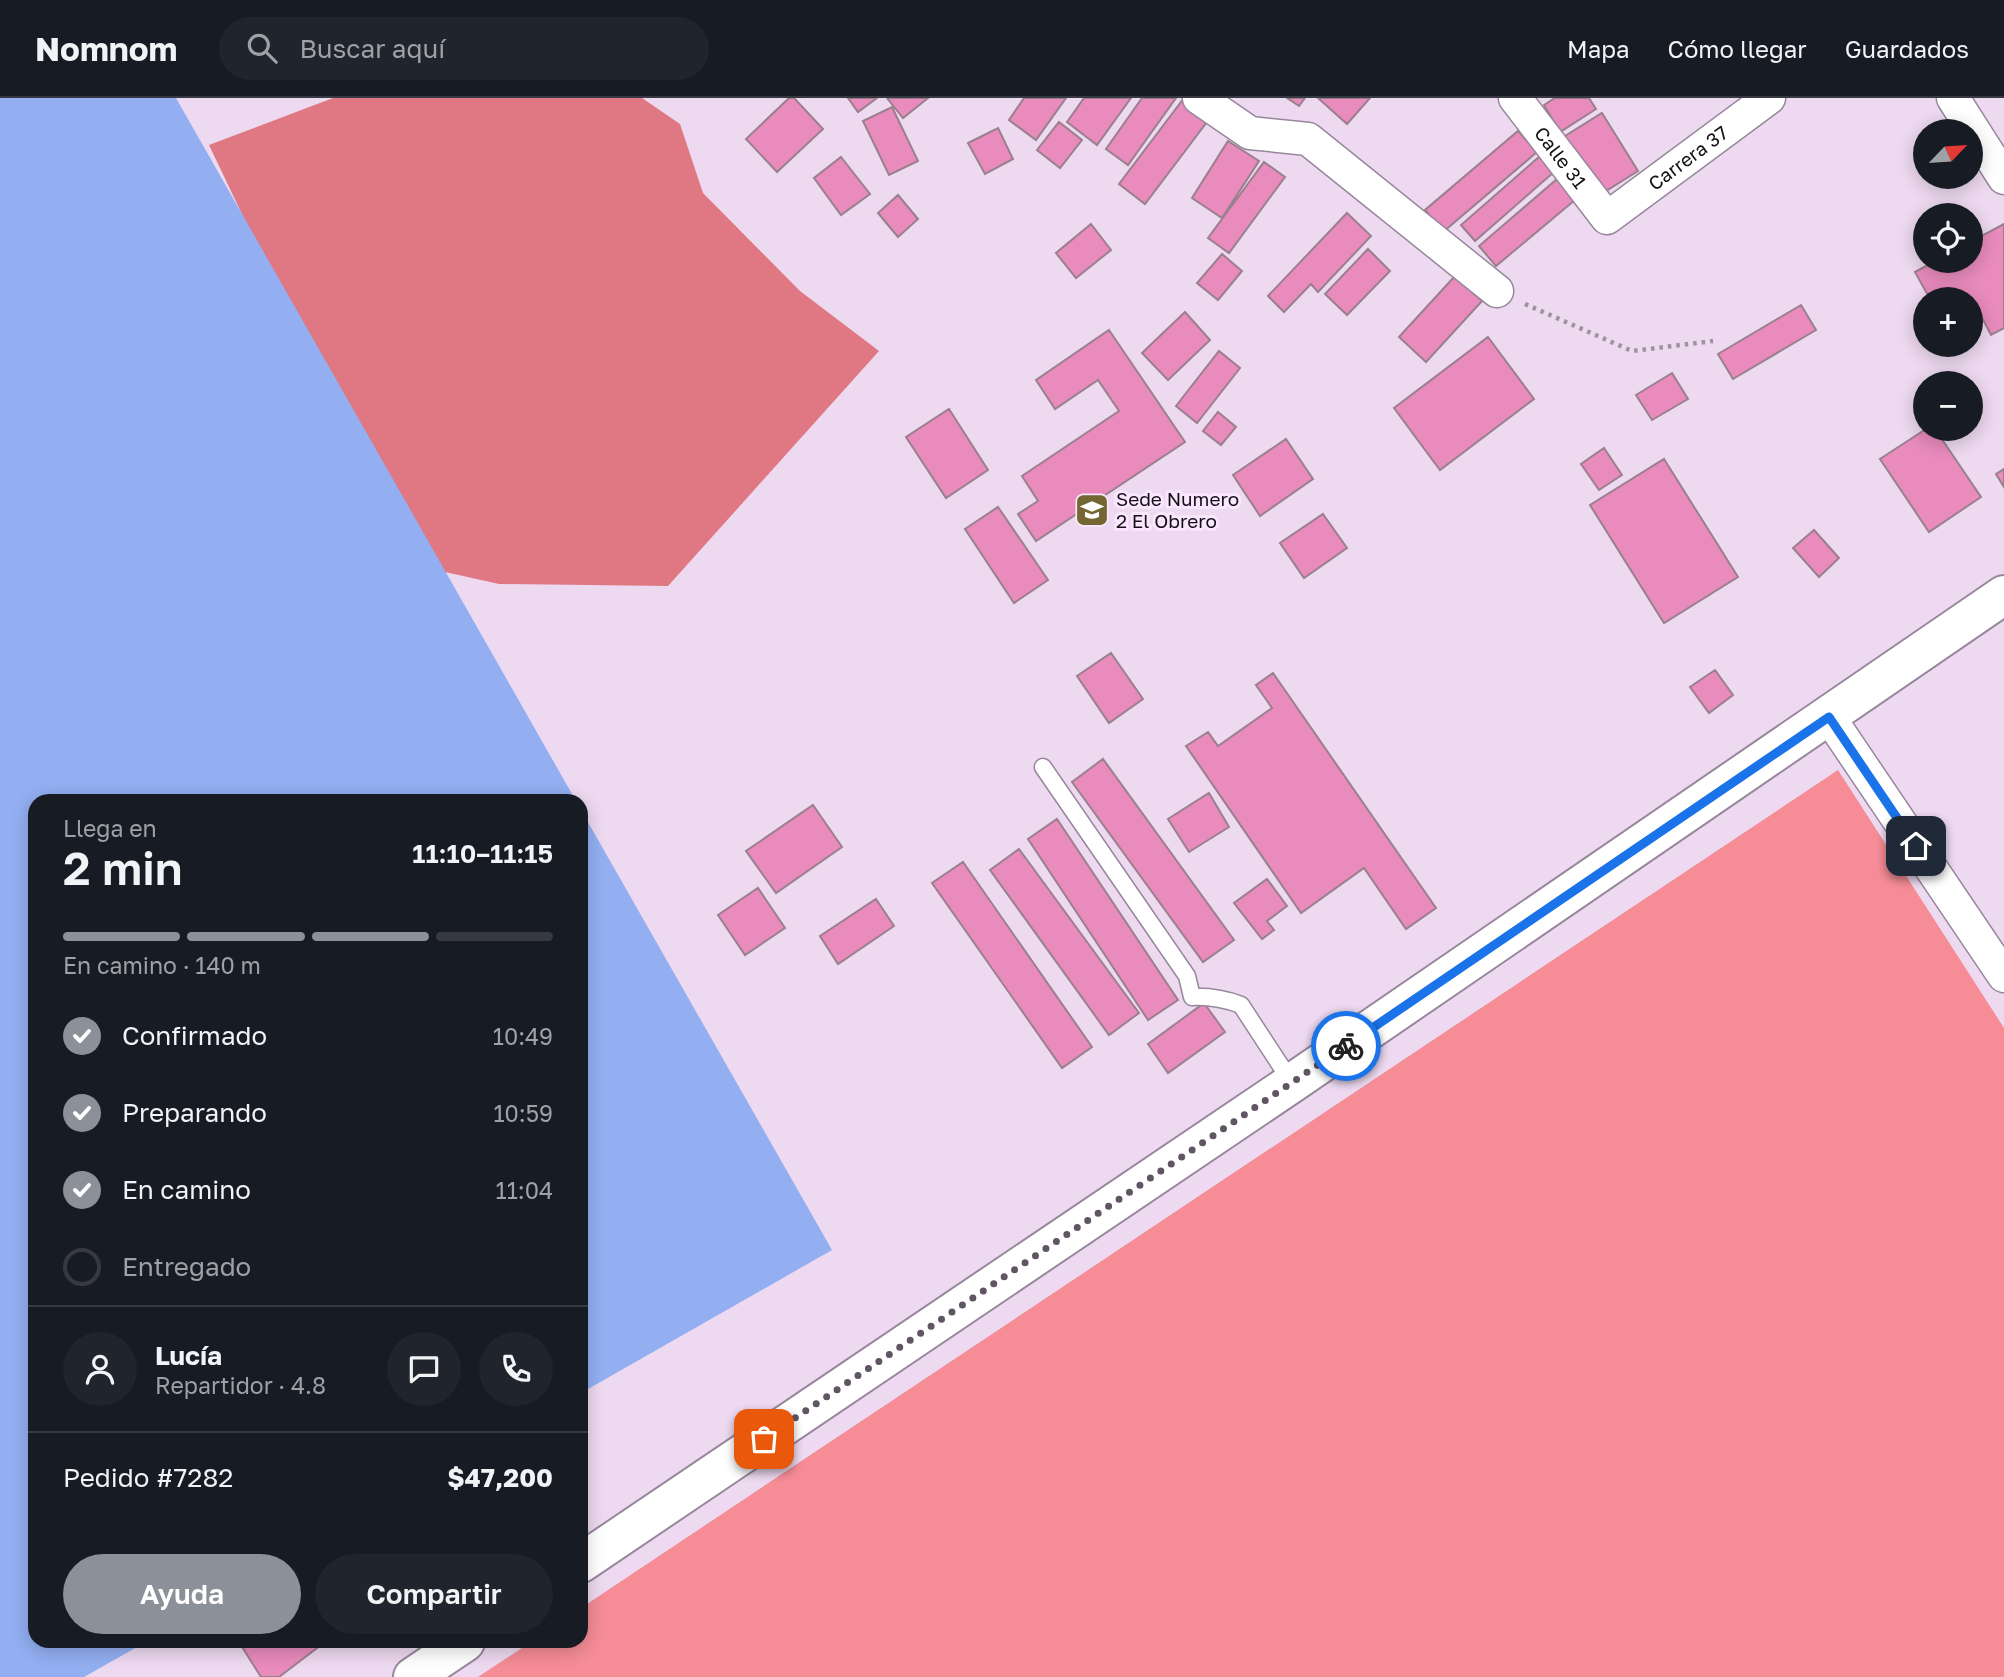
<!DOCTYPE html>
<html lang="es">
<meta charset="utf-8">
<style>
:root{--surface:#171b24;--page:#20242c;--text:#f1f3f6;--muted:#9ea1a6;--line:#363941;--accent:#8c9099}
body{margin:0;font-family:"Golos Text",sans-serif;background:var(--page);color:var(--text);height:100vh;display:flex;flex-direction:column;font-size:26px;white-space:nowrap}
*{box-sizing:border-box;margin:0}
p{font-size:23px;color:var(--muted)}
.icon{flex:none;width:38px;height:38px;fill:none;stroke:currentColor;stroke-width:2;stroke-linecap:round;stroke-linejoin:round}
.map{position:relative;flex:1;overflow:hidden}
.drawer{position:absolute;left:28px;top:696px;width:560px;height:854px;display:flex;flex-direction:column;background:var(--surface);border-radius:21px;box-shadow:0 4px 18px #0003}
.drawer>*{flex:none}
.needle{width:46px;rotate:65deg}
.controls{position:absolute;left:1913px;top:21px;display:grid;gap:14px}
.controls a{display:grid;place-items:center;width:70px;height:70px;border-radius:50%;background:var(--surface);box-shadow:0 4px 18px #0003;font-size:35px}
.pin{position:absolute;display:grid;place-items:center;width:60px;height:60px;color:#fff;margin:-30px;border-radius:14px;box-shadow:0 4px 10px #0006}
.courier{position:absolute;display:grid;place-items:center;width:70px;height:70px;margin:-35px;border:5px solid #1a73e8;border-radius:50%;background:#fff;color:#222;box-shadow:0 2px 9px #0007}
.summary em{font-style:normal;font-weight:600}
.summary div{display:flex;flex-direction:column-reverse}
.summary{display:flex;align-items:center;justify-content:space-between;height:119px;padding:0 35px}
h1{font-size:46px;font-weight:600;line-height:52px}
.bar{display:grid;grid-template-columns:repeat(4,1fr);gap:10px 7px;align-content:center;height:84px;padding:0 35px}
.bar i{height:9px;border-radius:5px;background:var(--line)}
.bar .selected{background:var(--accent)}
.bar p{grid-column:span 4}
.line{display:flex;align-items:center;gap:18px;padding:0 35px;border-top:2px solid var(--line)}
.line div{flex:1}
.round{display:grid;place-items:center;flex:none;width:74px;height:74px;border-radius:37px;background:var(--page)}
ol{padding:0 35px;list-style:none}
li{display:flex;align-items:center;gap:21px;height:77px}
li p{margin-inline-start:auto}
li .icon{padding:7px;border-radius:50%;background:var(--accent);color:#fff;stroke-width:4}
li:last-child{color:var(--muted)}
li i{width:38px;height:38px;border:4px solid var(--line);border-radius:50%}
.primary-button{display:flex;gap:14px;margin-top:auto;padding:14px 35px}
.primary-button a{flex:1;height:80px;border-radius:42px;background:var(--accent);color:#fff;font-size:28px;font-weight:600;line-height:80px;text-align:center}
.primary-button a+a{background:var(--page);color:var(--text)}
header{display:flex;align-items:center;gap:42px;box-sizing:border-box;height:98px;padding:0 35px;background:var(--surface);border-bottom:2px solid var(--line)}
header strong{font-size:33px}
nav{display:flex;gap:38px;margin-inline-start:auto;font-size:24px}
.search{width:490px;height:63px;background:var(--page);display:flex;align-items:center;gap:18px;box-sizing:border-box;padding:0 24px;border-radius:38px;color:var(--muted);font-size:26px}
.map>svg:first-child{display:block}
</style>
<header>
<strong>Nomnom</strong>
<div class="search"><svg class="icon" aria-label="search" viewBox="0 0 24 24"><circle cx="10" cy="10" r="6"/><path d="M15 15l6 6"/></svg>Buscar aquí</div>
<nav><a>Mapa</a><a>Cómo llegar</a><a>Guardados</a></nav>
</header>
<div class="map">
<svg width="2004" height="1579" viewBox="0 0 2004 1579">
<rect width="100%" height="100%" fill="#edd9f0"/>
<!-- green -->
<path fill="#f58c96" d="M1838,672l166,258v649h-1526l53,-35h50v-34z"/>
<!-- forest -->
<path fill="#df7883" d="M333,0h309l38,26 23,69 97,98 79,60 -211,235 -169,-2 -90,-20 -200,-419z"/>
<!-- water -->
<path fill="#93aff2" d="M0,0h176l400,703 -541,1v840h111l-62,35h-84z
M581,712l251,440 -251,143z"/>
<!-- building -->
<path fill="#e98bbd" stroke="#9a808c" stroke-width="2" d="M789,0h5l29,31 -46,43 -31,-33z
M848,0h29l-19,14z
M887,0h41l-25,20z
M1024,0h42l-30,42 -27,-20z
M1084,0h47l-34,47 -30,-23z
M1142,0h34l-48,67 -22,-16z
M1184,0l26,20 -65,86 -26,-20z
M1287,0h18l-6,8z
M1318,0h52l-23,26z
M1555,0h34l7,11 -36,23 -16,-27z
M892,9l26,54 -29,14 -26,-54z
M1602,15l36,58 -37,23 -36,-58z
M1059,24l23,18 -22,28 -23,-18z
M998,30l15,31 -28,15 -17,-31z
M1518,33l19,21 -94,80 -18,-22z
M1228,43l31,20 -37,57 -30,-20z
M1540,58l14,16 -79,69 -14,-16z
M841,59l29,37 -29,21 -27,-37z
M1264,64l21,15 -56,76 -21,-15z
M1557,81l18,21 -79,66 -17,-20z
M898,97l20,24 -20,18 -20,-24z
M1347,115l24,23 -53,56 -7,-8 -27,28 -16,-16z
M1091,126l20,26 -35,28 -20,-25z
M2004,126v104l-13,7 -17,-33 -4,2v-5h-40l-15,-27 20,-11h35v-19z
M1368,151l22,22 -43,44 -22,-21z
M1222,156l20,17 -24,29 -21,-17z
M1455,178l27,25 -56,61 -27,-25z
M1801,207l15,25 -83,49 -15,-25z
M1185,214l25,28 -42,40 -26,-27z
M1109,232l76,112 -149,99 -18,-27 20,-13 -16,-25 97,-65 -21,-31 -43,29 -19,-29z
M1488,239l46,62 -94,71 -46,-62z
M1219,253l21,17 -43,55 -21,-17z
M1672,275l16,26 -36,21 -16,-25z
M949,311l39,61 -42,28 -40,-61z
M1218,314l18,15 -15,18 -18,-14z
M1926,331h9l46,68 -52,35 -49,-73z
M1286,341l27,40 -53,37 -27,-41z
M1604,350l18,27 -23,15 -18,-26z
M1664,361l74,118 -74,46 -74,-118z
M2004,371v18l-8,-13z
M998,409l50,73 -34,23 -49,-74z
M1323,416l24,34 -43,30 -24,-35z
M1814,432l25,28 -20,19 -26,-29z
M1111,555l32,46 -34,24 -32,-47z
M1715,572l18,25 -24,18 -19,-26z
M1273,575l163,235 -30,21 -42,-61 -63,45 -115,-167 22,-14 10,14 54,-38 -16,-23z
M1103,661l131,181 -31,22 -131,-180z
M1209,695l20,34 -40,25 -21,-33z
M813,707l29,42 -66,46 -30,-42z
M1057,721l121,181 -30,20 -120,-181z
M1019,751l120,164 -30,22 -119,-165z
M963,764l129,185 -30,21 -130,-185z
M1267,781l20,27 -20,15 7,9 -12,9 -28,-36z
M758,790l27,40 -40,27 -27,-40z
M876,801l18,27 -56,38 -18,-28z
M1204,905l21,29 -57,41 -20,-29z
M239,1544h86l-46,35h-18z"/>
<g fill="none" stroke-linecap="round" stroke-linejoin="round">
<!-- service casing -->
<g stroke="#98879c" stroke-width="19">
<path id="service" d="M1043,669l144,209 5,21c18,-1 33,2 49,8l51,78"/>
</g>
<!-- minor casing -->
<g stroke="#98879c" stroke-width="35">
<g id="minor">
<path d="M1199,0l51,35 58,6 189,152"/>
<path id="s1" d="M1515,0l92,120 162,-120"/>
<path d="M1953,0l51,80"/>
<path d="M1829,619l175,259"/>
</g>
</g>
<!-- primary casing -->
<g stroke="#98879c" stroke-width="42">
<path id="primary" d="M581,1465l711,-480 712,-488
M413,1579l52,-35"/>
</g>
<!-- path -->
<path stroke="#a091a2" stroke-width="4.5" stroke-dasharray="3.5 5" stroke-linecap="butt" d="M1525,206l107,47 81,-10"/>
<!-- service -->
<use href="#service" stroke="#fff" stroke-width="16"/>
<!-- minor -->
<use href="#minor" stroke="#fff" stroke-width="32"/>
<!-- primary -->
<use href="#primary" stroke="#fff" stroke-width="38"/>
</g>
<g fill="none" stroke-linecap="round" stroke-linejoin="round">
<!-- done -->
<path stroke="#605562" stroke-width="7" stroke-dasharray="0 12.6" d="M764,1341l582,-393"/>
<!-- route -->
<path stroke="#1a73e8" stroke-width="9" d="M1346,948l483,-329 87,129"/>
</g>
<!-- icons -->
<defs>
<g id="school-square" transform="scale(1.75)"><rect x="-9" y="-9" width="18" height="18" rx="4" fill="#746734" stroke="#fae6fe"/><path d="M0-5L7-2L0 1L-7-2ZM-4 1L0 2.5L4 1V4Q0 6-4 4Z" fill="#fff"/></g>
</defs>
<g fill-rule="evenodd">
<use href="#school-square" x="1092" y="412"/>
</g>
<g text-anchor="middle" stroke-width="6" stroke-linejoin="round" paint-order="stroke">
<!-- street labels -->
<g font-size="19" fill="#140e15" stroke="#fae6fe">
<text dy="7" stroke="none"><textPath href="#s1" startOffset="75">Calle 31</textPath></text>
<text dy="7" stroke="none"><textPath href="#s1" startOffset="252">Carrera 37</textPath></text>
</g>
<!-- poi labels -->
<g font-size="19" fill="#140e15" stroke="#fae6fe" text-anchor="start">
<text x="1116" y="408">Sede Numero<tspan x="1116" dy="22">2 El Obrero</tspan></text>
</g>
</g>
</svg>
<div class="controls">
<a><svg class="needle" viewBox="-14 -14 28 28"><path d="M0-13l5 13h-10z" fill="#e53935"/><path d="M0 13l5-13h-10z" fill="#9ea1a6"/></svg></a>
<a><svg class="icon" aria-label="locate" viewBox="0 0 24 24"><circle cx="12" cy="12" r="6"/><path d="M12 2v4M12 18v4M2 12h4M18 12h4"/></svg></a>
<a>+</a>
<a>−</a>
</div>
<div class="pin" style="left:764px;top:1341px;background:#ea580c"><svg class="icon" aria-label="bag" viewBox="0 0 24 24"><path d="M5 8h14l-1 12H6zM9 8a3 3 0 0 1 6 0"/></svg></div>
<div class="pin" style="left:1916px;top:748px;background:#1f2937"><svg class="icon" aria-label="home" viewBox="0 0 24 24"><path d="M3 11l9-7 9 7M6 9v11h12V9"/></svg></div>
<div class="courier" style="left:1346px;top:948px"><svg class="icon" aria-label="bike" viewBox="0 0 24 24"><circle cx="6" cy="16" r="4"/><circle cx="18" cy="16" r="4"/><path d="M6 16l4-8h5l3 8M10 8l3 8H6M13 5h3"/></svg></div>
<section class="drawer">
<div class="summary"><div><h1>2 min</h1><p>Llega en</p></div><em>11:10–11:15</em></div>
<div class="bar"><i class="selected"></i><i class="selected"></i><i class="selected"></i><i></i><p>En camino · 140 m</p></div>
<ol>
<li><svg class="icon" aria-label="check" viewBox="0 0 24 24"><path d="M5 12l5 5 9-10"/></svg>Confirmado<p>10:49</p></li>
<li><svg class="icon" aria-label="check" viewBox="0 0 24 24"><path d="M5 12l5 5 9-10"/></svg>Preparando<p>10:59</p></li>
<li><svg class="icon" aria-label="check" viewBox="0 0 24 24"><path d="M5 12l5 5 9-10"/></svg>En camino<p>11:04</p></li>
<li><i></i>Entregado</li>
</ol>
<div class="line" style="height:126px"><a class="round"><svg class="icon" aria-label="person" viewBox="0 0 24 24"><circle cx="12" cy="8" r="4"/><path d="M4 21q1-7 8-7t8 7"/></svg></a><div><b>Lucía</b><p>Repartidor · 4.8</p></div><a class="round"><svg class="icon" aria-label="chat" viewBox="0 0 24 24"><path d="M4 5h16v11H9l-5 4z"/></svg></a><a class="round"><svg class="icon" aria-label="phone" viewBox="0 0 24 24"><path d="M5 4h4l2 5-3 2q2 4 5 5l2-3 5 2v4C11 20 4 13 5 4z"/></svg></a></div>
<div class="line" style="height:91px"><div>Pedido #7282</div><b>$47,200</b></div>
<div class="primary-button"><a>Ayuda</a><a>Compartir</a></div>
</section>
</div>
